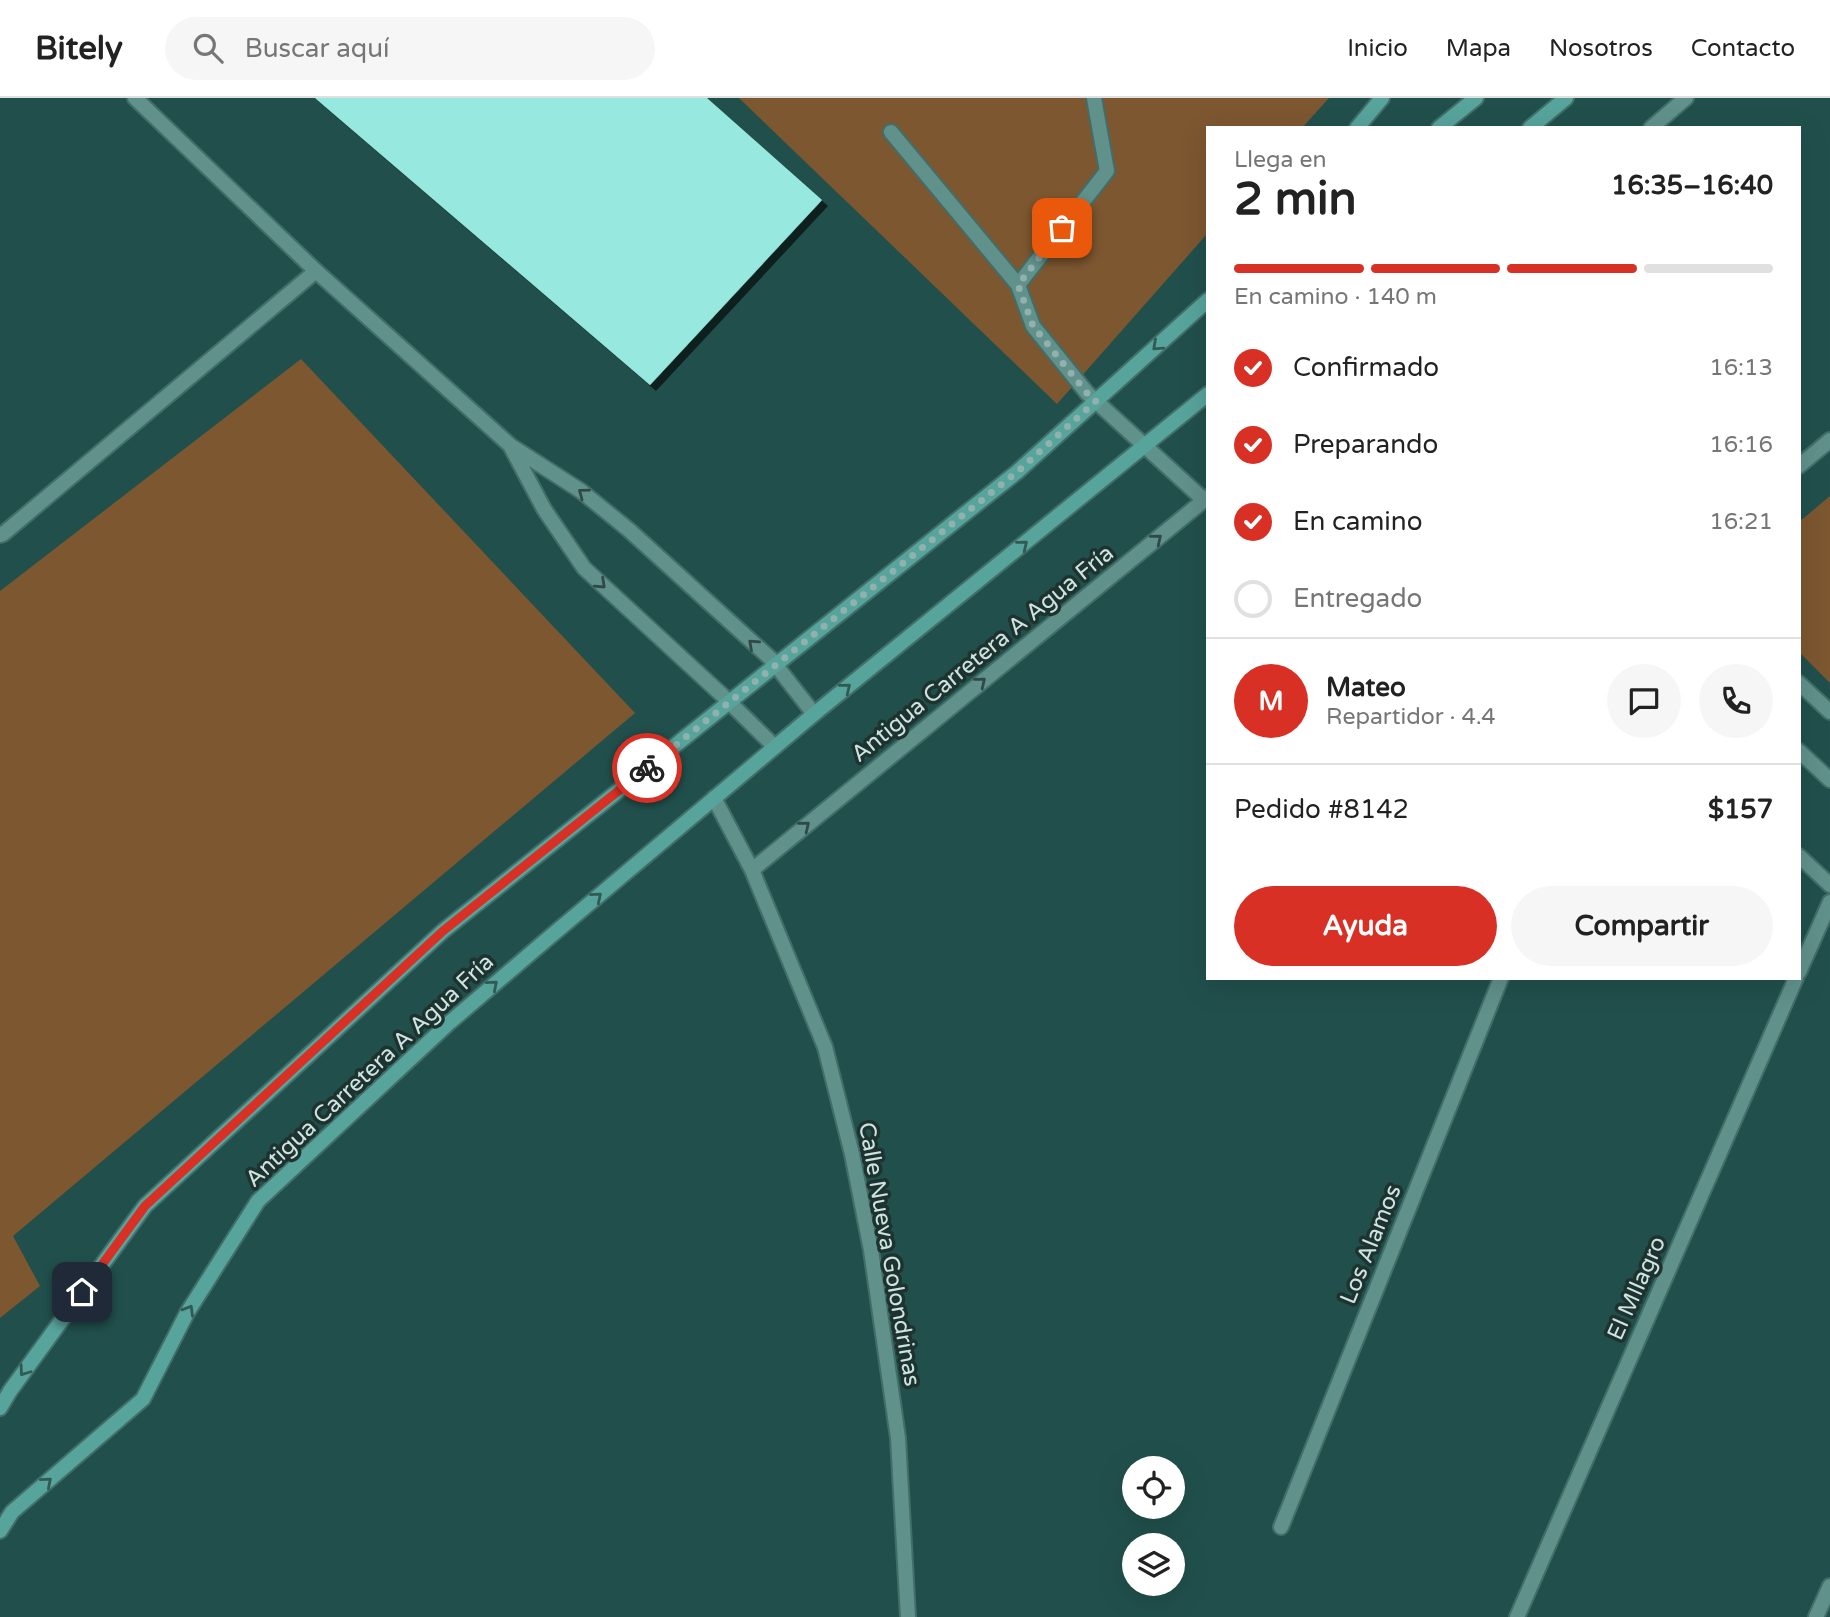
<!DOCTYPE html>
<html lang="es">
<meta charset="utf-8">
<style>
:root{--surface:#fff;--page:#f6f6f6;--text:#222;--muted:#767676;--line:#e0e0e0;--accent:#d93025}
body{margin:0;font-family:"Varela Round",sans-serif;background:var(--page);color:var(--text);height:100vh;display:flex;flex-direction:column;font-size:26px;white-space:nowrap}
*{box-sizing:border-box;margin:0}
p{font-size:23px;color:var(--muted)}
.icon{flex:none;width:38px;height:38px;fill:none;stroke:currentColor;stroke-width:2;stroke-linecap:round;stroke-linejoin:round}
.map{position:relative;flex:1;overflow:hidden}
.side{position:absolute;left:1206px;top:28px;width:595px;height:854px;display:flex;flex-direction:column;background:var(--surface);border-radius:0px;box-shadow:0 7px 28px #0002}
.side>*{flex:none}
.buttons{position:absolute;left:1122px;top:1358px;display:grid;gap:14px}
.buttons a{display:grid;place-items:center;width:63px;height:63px;border-radius:50%;background:var(--surface);box-shadow:0 7px 28px #0002;font-size:35px}
.pin{position:absolute;display:grid;place-items:center;width:60px;height:60px;color:#fff;margin:-30px;border-radius:14px;box-shadow:0 4px 10px #0006}
.courier{position:absolute;display:grid;place-items:center;width:70px;height:70px;margin:-35px;border:5px solid #d93025;border-radius:50%;background:#fff;color:#222;box-shadow:0 2px 9px #0007}
.head em{font-style:normal;font-weight:700}
.head div{display:flex;flex-direction:column-reverse}
.head{display:flex;align-items:center;justify-content:space-between;height:119px;padding:0 28px}
h1{font-size:46px;font-weight:700;line-height:52px}
.bar{display:grid;grid-template-columns:repeat(4,1fr);gap:10px 7px;align-content:center;height:84px;padding:0 28px}
.bar i{height:9px;border-radius:5px;background:var(--line)}
.bar .selected{background:var(--accent)}
.bar p{grid-column:span 4}
.line{display:flex;align-items:center;gap:18px;padding:0 28px;border-top:2px solid var(--line)}
.line div{flex:1}
.round{display:grid;place-items:center;flex:none;width:74px;height:74px;border-radius:37px;background:var(--page)}
ol{padding:0 28px;list-style:none}
li{display:flex;align-items:center;gap:21px;height:77px}
li p{margin-inline-start:auto}
li .icon{padding:7px;border-radius:50%;background:var(--accent);color:#fff;stroke-width:4}
li:last-child{color:var(--muted)}
li i{width:38px;height:38px;border:4px solid var(--line);border-radius:50%}
.primary-button{display:flex;gap:14px;margin-top:auto;padding:14px 28px}
.primary-button a{flex:1;height:80px;border-radius:42px;background:var(--accent);color:#fff;font-size:28px;font-weight:700;line-height:80px;text-align:center}
.primary-button a+a{background:var(--page);color:var(--text)}
header{display:flex;align-items:center;gap:42px;box-sizing:border-box;height:98px;padding:0 35px;background:var(--surface);border-bottom:2px solid var(--line)}
header strong{font-size:33px}
nav{display:flex;gap:38px;margin-inline-start:auto;font-size:24px}
.search{width:490px;height:63px;background:var(--page);display:flex;align-items:center;gap:18px;box-sizing:border-box;padding:0 24px;border-radius:38px;color:var(--muted);font-size:26px}
.map>svg:first-child{display:block}
</style>
<header>
<strong>Bitely</strong>
<div class="search"><svg class="icon" aria-label="search" viewBox="0 0 24 24"><circle cx="10" cy="10" r="6"/><path d="M15 15l6 6"/></svg>Buscar aquí</div>
<nav><a>Inicio</a><a>Mapa</a><a>Nosotros</a><a>Contacto</a></nav>
</header>
<div class="map">
<svg width="1830" height="1519" viewBox="0 0 1830 1519">
<defs>
<filter id="shadow"><feDropShadow dx="6" dy="6" stdDeviation="0" flood-color="#0009"/></filter>
</defs>
<rect width="100%" height="100%" fill="#21504c"/>
<!-- green -->
<path fill="#7d5730" d="M739,0h590l-27,30h-94l-1,106 -150,170z
M301,261l334,354 -622,523 27,50 -40,32v-727z
M1830,398v187l-31,-31v-130z"/>
<!-- building -->
<path fill="#97e8de" filter="url(#shadow)" d="M315,0h392l115,102 -172,185z"/>
<g fill="none" stroke-linecap="round" stroke-linejoin="round">
<!-- lane casing -->
<g stroke="#426e6a" stroke-width="18">
<path id="lane" d="M135,0l181,173 195,175 70,45 48,39 142,129 43,55
M1094,0l13,73 -89,114 15,41 54,67 117,107
M891,34l127,153
M511,349l33,62 40,59 138,127 53,52
M0,437l3,-1 313,-263"/>
</g>
<!-- street casing -->
<g stroke="#426e6a" stroke-width="18">
<path id="street" d="M1651,30l35,-30
M1799,368l31,-26
M1799,585l31,29
M1799,653l31,29
M714,700l38,72 73,177 27,107 19,96 27,188 10,179
M1799,758l31,29
M752,772l456,-373
M1799,874l31,-70
M1281,1429l220,-549
M1517,1519l279,-639
M1816,1519l14,-31"/>
</g>
<!-- secondary casing -->
<g stroke="#426e6a" stroke-width="18">
<path id="secondary" d="M1357,30l25,-30
M1439,30l37,-30
M1530,30l36,-30
M0,1310l10,-17 135,-185 298,-275 574,-459 191,-172
M0,1433l12,-19 131,-113 44,-86 71,-112 191,-178 96,-82 269,-227 394,-320"/>
</g>
<!-- lane -->
<use href="#lane" stroke="#61918b" stroke-width="14"/>
<!-- street -->
<use href="#street" stroke="#61918b" stroke-width="14"/>
<!-- secondary -->
<use href="#secondary" stroke="#57a49c" stroke-width="14"/>
</g>
<!-- one-way arrows -->
<defs><path id="oneway-chevron" d="M-2-3.5L2.5 0L-2 3.5" fill="none" stroke-width="1.6" stroke-linecap="round" stroke-linejoin="round" transform="scale(1.75)"/></defs>
<g stroke="#325a55">
<use href="#oneway-chevron" transform="translate(1157 248) rotate(138)"/>
<use href="#oneway-chevron" transform="translate(1023 447) rotate(-39)"/>
<use href="#oneway-chevron" transform="translate(846 590) rotate(-39)"/>
<use href="#oneway-chevron" transform="translate(597 799) rotate(-40)"/>
<use href="#oneway-chevron" transform="translate(493 887) rotate(-41)"/>
<use href="#oneway-chevron" transform="translate(189 1212) rotate(-59)"/>
<use href="#oneway-chevron" transform="translate(24 1273) rotate(126)"/>
<use href="#oneway-chevron" transform="translate(47 1384) rotate(-41)"/>
</g>
<g stroke="#2f4a46">
<use href="#oneway-chevron" transform="translate(583 395) rotate(-143)"/>
<use href="#oneway-chevron" transform="translate(1157 441) rotate(-39)"/>
<use href="#oneway-chevron" transform="translate(601 486) rotate(43)"/>
<use href="#oneway-chevron" transform="translate(753 546) rotate(-138)"/>
<use href="#oneway-chevron" transform="translate(981 584) rotate(-39)"/>
<use href="#oneway-chevron" transform="translate(805 728) rotate(-39)"/>
</g>
<g fill="none" stroke-linecap="round" stroke-linejoin="round">
<!-- done -->
<path stroke="#91b1ae" stroke-width="7" stroke-dasharray="0 12.6" d="M647,670l370,-296 79,-71 -9,-8 -54,-67 -15,-41 44,-57"/>
<!-- route -->
<path stroke="#d93025" stroke-width="9" d="M82,1194l63,-86 298,-275 204,-163"/>
</g>
<g text-anchor="middle" stroke-width="7" stroke-linejoin="round" paint-order="stroke">
<!-- street labels -->
<g font-size="23" fill="#cde5e2" stroke="#1e322f">
<text transform="translate(982 555) rotate(-39)" y="8">Antigua Carretera A Agua Fría</text>
<text transform="translate(369 972) rotate(-43)" y="8">Antigua Carretera A Agua Fría</text>
<text transform="translate(1370 1146) rotate(-68)" y="8">Los Alamos</text>
<text transform="translate(890 1156) rotate(80)" y="8">Calle Nueva Golondrinas</text>
<text transform="translate(1636 1190) rotate(-66)" y="8">El MIlagro</text>
</g>
</g>
</svg>
<div class="buttons">
<a><svg class="icon" aria-label="locate" viewBox="0 0 24 24"><circle cx="12" cy="12" r="6"/><path d="M12 2v4M12 18v4M2 12h4M18 12h4"/></svg></a>
<a><svg class="icon" aria-label="layers" viewBox="0 0 24 24"><path d="M12 4l9 5-9 5-9-5zM3 14l9 5 9-5"/></svg></a>
</div>
<div class="pin" style="left:1062px;top:130px;background:#ea580c"><svg class="icon" aria-label="bag" viewBox="0 0 24 24"><path d="M5 8h14l-1 12H6zM9 8a3 3 0 0 1 6 0"/></svg></div>
<div class="pin" style="left:82px;top:1194px;background:#1f2937"><svg class="icon" aria-label="home" viewBox="0 0 24 24"><path d="M3 11l9-7 9 7M6 9v11h12V9"/></svg></div>
<div class="courier" style="left:647px;top:670px"><svg class="icon" aria-label="bike" viewBox="0 0 24 24"><circle cx="6" cy="16" r="4"/><circle cx="18" cy="16" r="4"/><path d="M6 16l4-8h5l3 8M10 8l3 8H6M13 5h3"/></svg></div>
<section class="side">
<div class="head"><div><h1>2 min</h1><p>Llega en</p></div><em>16:35–16:40</em></div>
<div class="bar"><i class="selected"></i><i class="selected"></i><i class="selected"></i><i></i><p>En camino · 140 m</p></div>
<ol>
<li><svg class="icon" aria-label="check" viewBox="0 0 24 24"><path d="M5 12l5 5 9-10"/></svg>Confirmado<p>16:13</p></li>
<li><svg class="icon" aria-label="check" viewBox="0 0 24 24"><path d="M5 12l5 5 9-10"/></svg>Preparando<p>16:16</p></li>
<li><svg class="icon" aria-label="check" viewBox="0 0 24 24"><path d="M5 12l5 5 9-10"/></svg>En camino<p>16:21</p></li>
<li><i></i>Entregado</li>
</ol>
<div class="line" style="height:126px"><b class="round" style="background:var(--accent);color:#fff">M</b><div><b>Mateo</b><p>Repartidor · 4.4</p></div><a class="round"><svg class="icon" aria-label="chat" viewBox="0 0 24 24"><path d="M4 5h16v11H9l-5 4z"/></svg></a><a class="round"><svg class="icon" aria-label="phone" viewBox="0 0 24 24"><path d="M5 4h4l2 5-3 2q2 4 5 5l2-3 5 2v4C11 20 4 13 5 4z"/></svg></a></div>
<div class="line" style="height:91px"><div>Pedido #8142</div><b>$157</b></div>
<div class="primary-button"><a>Ayuda</a><a>Compartir</a></div>
</section>
</div>
